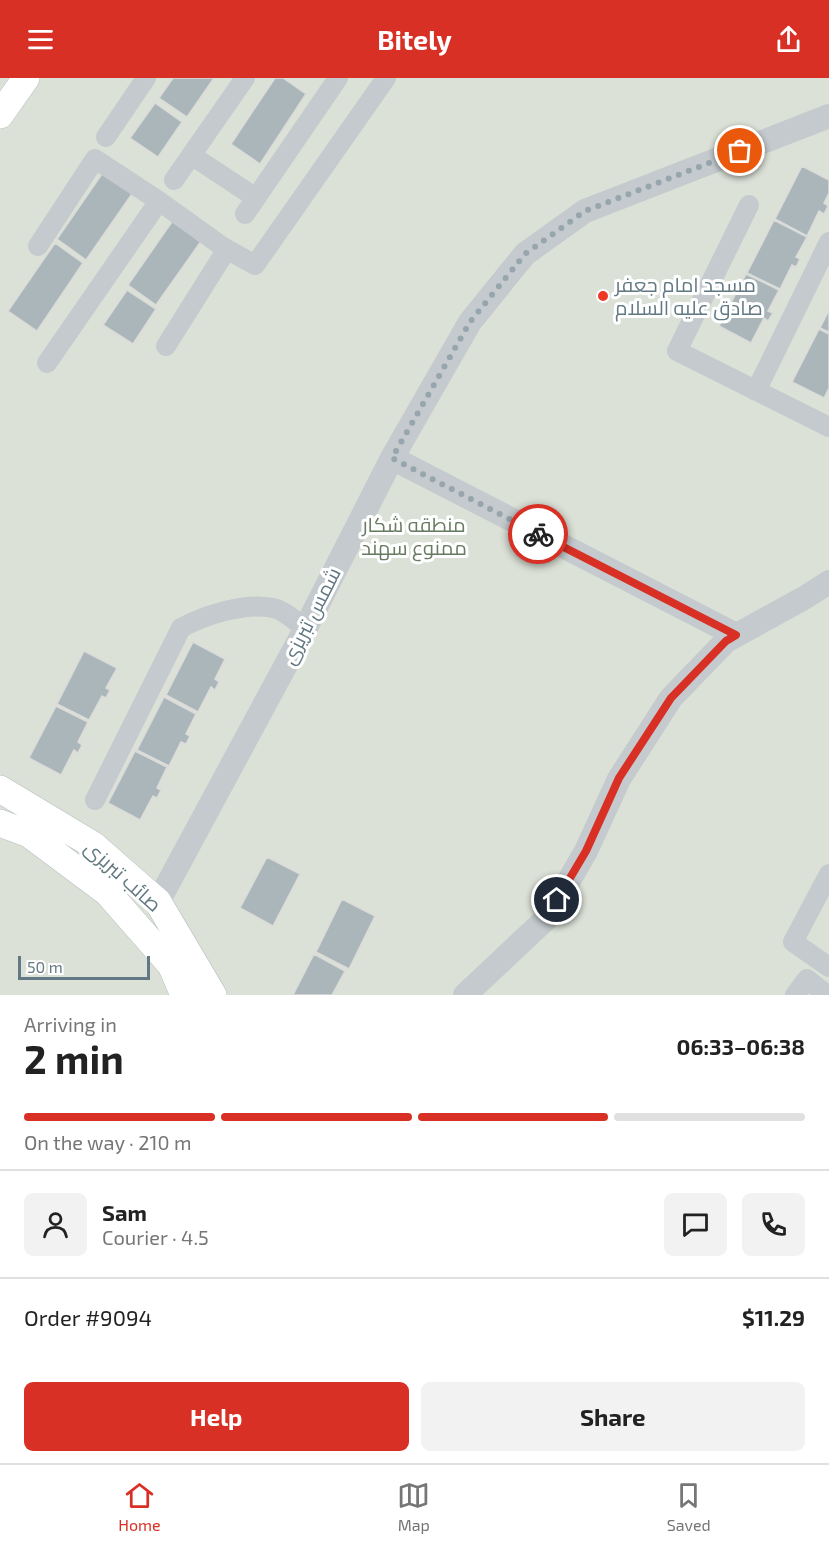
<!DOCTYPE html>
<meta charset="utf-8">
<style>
:root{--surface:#fff;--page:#f2f2f2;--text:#222;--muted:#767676;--line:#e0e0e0;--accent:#d93025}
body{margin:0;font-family:"Exo 2",Cairo,sans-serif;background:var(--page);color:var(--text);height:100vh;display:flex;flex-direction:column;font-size:22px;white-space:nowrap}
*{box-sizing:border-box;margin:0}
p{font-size:20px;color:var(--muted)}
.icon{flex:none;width:33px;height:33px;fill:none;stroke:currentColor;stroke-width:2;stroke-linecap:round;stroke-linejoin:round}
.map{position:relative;height:917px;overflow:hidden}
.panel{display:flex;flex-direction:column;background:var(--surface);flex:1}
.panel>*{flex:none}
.scale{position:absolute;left:18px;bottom:15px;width:132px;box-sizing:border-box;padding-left:6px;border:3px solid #627983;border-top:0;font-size:16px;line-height:21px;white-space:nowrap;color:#627983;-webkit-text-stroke:4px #fff;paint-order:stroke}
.pin{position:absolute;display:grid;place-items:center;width:51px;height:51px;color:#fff;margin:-26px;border:3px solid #fff;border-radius:50%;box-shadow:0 2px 6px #0007}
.courier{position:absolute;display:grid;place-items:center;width:60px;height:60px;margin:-30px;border:4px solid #d93025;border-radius:50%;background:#fff;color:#222;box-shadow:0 2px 8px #0007}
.headline em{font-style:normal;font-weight:700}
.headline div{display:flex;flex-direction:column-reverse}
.headline{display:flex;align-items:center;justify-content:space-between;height:102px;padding:0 24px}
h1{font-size:39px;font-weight:700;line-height:45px}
.bar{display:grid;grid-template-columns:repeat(4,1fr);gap:9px 6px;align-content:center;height:72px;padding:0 24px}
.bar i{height:8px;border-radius:4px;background:var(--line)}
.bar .active{background:var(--accent)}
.bar p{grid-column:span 4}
.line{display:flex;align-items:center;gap:15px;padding:0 24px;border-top:2px solid var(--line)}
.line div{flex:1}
.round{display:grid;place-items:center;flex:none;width:63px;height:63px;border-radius:9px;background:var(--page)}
.primary-button{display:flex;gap:12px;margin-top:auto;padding:12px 24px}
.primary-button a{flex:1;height:69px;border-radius:9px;background:var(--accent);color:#fff;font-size:24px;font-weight:700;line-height:69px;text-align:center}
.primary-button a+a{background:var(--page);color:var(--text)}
header{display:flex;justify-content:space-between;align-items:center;height:78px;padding:0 24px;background:var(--accent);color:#fff;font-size:27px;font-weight:700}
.menu{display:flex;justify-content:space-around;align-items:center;height:84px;border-top:2px solid var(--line);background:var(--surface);font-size:16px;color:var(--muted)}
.menu a{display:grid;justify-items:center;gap:3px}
.menu .active{color:var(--accent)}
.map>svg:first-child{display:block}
</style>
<header><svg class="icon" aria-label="menu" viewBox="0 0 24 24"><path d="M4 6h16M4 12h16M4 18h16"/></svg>Bitely<svg class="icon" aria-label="share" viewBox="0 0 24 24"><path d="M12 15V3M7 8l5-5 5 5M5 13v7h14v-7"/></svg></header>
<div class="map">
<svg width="829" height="917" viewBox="0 0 829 917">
<rect width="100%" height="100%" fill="#f9f9f7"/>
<!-- green -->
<path fill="#dce1d7" d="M0,0h829v917h-829z"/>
<!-- building -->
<path fill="#aab6ba" stroke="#dbdbd9" stroke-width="1.5" d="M173,0h41l-27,39 -28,-19z
M275,0h8l23,16 -46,70 -29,-20z
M155,25l27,19 -24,35 -28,-19z
M802,88l27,14v13l-5,10 4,3 -4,8 -5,-3 -12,25 -32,-17z
M104,93l30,20 -48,69 -29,-21z
M176,138l28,21 -48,68 -28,-20z
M774,142l33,17 -11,20 4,2 -4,8 -4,-2 -12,24 -33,-16z
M55,165l28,20 -46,68 -29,-20z
M746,196l33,16 -11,21 5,2 -5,8 -4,-3 -13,25 -32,-17z
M127,212l29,19 -23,35 -30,-19z
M829,232v22l-9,-4z
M819,251l10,5v54l-5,10 -32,-16z
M193,564l32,17 -10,20 4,3 -4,8 -4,-3 -13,25 -32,-17z
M84,573l33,17 -11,20 4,2 -4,8 -4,-2 -13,24 -32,-16z
M164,619l32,17 -10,20 4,2 -4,8 -5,-2 -12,24 -32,-16z
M56,628l32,16 -10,20 4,3 -4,8 -4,-3 -13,25 -32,-17z
M135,673l32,16 -10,21 4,2 -4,8 -4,-2 -13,24 -32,-17z
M267,779l33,17 -27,52 -33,-18z
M342,821l33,17 -26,53 -33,-17z
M314,876l31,17 -13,24h-39z"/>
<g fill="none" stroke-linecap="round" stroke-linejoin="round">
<!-- secondary casing -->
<g stroke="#b6bec1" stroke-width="28">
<path id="secondary" d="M0,37l26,-37
M0,711l93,56 65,57 55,93
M0,745l29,11 79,59 63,72 13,30"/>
</g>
<!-- minor -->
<path stroke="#c4cacd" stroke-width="20" d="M106,59l40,-59
M191,77l65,43
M174,102l71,-102
M749,127l-72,146 152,76
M245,136l93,-136
M38,168l57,-87 64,42 64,46 32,18 131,-187
M166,268l61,-97
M47,285l112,-162
M756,313l73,-149
M95,722l86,-172c24,-13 64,-26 92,-20 11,2 23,14 32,20
M829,796l-36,68 36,25
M795,917l12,-16 20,16"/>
<!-- tertiary -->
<path stroke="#c4cacd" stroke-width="24" d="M392,380l344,177
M158,824l143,-265 91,-179 78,-136 55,-68 60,-43 244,-95
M465,917l83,-78 38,-66 33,-72 52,-81 55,-57 78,-43 25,-16"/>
<!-- secondary -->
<use href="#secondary" stroke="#fff" stroke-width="27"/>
</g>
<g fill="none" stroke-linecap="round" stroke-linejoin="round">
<!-- done -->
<path stroke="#97a6ac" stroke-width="6" stroke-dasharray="0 10.8" d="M538,456l-146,-76 78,-136 55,-68 60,-43 155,-60"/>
<!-- route -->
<path stroke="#d93025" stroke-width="8" d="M538,456l198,101 -10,6 -55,57 -52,80 -33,73 -29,49"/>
</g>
<!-- markers -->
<circle fill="#ed3823" stroke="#fff" stroke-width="2" cx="603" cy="218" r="6"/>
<g text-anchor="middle" stroke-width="6" stroke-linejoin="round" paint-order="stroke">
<!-- poi labels -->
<g font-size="20" fill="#627983" stroke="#fff" text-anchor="start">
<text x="615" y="214">مسجد امام جعفر<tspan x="615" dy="23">صادق علیه السلام</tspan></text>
</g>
<!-- park labels -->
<g font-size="20" fill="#697a62" stroke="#fff">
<text x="414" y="454">منطقه شکار<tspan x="414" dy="23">ممنوع سهند</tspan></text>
</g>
<!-- street labels -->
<g font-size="20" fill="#627983" stroke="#fff">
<text transform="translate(311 538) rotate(-63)" y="7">شمس تبریزی</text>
<text transform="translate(123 798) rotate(42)" y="7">صائب تبریزی</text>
</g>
</g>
</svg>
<div class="scale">50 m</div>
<div class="pin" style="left:740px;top:73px;background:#ea580c"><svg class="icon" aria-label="bag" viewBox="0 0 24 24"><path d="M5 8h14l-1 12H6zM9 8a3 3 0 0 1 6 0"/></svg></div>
<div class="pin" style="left:557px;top:822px;background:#1f2937"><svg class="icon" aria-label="home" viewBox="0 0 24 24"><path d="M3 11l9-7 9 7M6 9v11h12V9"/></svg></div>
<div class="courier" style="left:538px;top:456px"><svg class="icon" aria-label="bike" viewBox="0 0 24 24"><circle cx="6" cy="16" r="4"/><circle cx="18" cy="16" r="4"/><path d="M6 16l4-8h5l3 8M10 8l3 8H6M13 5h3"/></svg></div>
</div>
<section class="panel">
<div class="headline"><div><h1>2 min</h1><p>Arriving in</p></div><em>06:33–06:38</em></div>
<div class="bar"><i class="active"></i><i class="active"></i><i class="active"></i><i></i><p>On the way · 210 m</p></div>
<div class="line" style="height:108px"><a class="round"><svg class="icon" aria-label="person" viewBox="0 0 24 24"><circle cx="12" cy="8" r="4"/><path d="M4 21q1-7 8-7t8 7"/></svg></a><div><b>Sam</b><p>Courier · 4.5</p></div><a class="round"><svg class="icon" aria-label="chat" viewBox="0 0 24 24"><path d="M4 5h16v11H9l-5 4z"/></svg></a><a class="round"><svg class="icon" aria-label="phone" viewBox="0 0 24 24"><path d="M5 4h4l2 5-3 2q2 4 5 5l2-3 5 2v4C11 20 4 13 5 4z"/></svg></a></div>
<div class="line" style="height:78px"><div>Order #9094</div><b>$11.29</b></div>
<div class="primary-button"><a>Help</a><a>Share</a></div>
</section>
<nav class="menu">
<a class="active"><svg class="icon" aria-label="home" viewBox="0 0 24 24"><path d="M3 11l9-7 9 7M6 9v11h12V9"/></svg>Home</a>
<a><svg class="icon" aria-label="map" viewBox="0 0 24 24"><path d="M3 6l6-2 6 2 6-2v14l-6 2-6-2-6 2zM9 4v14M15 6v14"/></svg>Map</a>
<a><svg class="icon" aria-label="saved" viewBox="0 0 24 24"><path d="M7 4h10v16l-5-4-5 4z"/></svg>Saved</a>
</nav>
